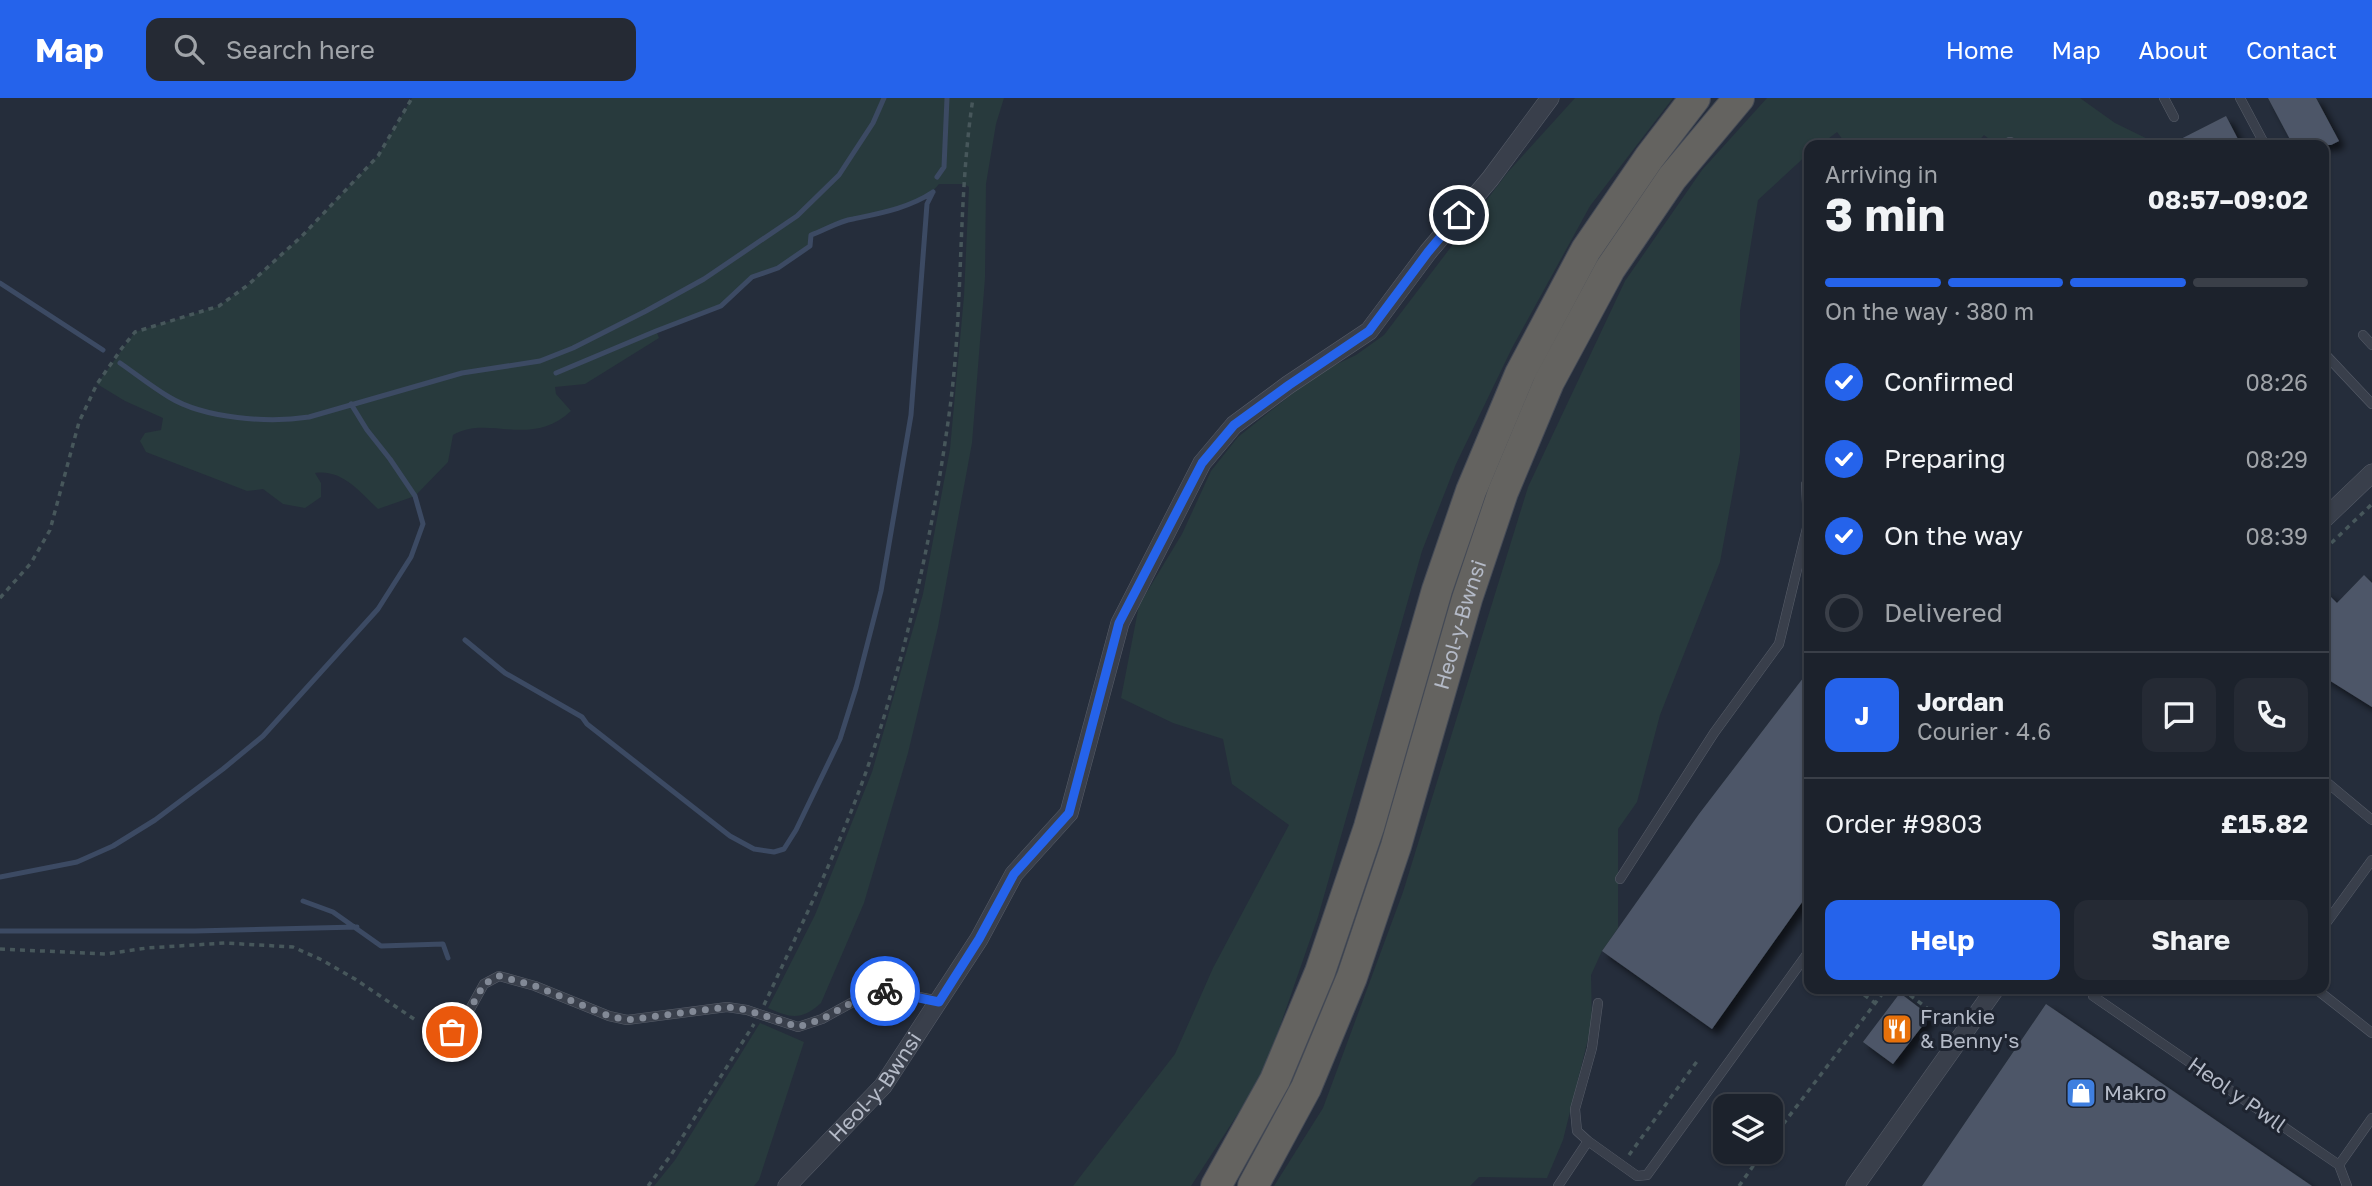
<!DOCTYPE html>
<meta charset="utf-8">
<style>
:root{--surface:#1c222c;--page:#252a34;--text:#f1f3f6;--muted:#a0a4a9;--line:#3a3f48;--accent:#2563eb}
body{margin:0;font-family:"Golos Text",sans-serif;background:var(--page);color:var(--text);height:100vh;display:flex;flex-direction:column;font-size:26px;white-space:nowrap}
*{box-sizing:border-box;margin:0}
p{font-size:23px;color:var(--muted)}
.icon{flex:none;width:38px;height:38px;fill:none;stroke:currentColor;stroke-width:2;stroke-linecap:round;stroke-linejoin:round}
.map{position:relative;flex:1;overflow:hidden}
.sheet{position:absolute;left:1804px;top:42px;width:525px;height:854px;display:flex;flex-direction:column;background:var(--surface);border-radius:14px;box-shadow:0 2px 5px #0004,0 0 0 2px var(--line)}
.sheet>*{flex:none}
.fabs{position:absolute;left:1713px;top:996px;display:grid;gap:14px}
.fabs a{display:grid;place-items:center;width:70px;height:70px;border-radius:14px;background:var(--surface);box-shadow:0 2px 5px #0004,0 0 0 2px var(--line);font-size:35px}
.pin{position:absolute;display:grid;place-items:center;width:60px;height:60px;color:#fff;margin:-30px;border:4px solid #fff;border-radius:50%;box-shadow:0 2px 7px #0007}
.courier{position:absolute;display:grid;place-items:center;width:70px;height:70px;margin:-35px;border:5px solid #2563eb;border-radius:50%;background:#fff;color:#222;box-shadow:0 2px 9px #0007}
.overview em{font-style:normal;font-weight:700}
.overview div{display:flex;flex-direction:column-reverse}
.overview{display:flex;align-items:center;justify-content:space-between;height:119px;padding:0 21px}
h1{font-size:46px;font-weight:700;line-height:52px}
.bar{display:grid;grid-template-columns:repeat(4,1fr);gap:10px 7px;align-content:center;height:84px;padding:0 21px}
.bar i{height:9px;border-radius:5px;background:var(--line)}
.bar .on{background:var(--accent)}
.bar p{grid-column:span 4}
.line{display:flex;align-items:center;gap:18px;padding:0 21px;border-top:2px solid var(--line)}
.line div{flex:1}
.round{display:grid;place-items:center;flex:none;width:74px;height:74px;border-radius:14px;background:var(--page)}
ol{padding:0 21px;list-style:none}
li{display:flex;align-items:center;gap:21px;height:77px}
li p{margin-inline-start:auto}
li .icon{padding:7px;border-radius:50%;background:var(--accent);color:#fff;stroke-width:4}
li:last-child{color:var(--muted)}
li i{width:38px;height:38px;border:4px solid var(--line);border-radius:50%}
.cta{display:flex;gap:14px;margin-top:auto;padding:14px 21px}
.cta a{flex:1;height:80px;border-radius:14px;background:var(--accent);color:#fff;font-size:28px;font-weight:700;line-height:80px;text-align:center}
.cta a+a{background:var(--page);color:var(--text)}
header{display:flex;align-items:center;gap:42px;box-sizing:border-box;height:98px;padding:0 35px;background:var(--accent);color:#fff}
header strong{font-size:33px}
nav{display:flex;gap:38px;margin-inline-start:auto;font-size:24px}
.search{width:490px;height:63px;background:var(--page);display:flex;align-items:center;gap:18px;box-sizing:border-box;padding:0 24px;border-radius:14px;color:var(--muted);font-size:26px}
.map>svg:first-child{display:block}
</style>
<header>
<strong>Map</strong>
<div class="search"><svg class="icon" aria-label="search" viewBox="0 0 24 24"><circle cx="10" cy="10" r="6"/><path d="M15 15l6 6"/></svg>Search here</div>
<nav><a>Home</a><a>Map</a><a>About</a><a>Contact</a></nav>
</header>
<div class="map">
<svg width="2372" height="1088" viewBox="0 0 2372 1088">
<defs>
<filter id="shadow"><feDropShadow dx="6" dy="6" stdDeviation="3.5" flood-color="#0009"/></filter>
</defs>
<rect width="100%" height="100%" fill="#252d3b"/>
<!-- green -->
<path fill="#283a3d" d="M412,0h592l-8,26 -10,60 -1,94 -13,165 -34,184 -30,126 -44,150 -43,100c-20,18 -30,15 -53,5l47,-93 57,-143 51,-178 27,-145 14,-153 5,-109 -5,-3h-25c-20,25 -56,29 -86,35 -14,2 -28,10 -41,16l-2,11 -32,22 -26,9 -31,29 -65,24 3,8 -74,46 -30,3 1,7 15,17c-41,38 -83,3 -118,24l-5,27 -33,34 -37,13c-19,-18 -36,-40 -63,-36l6,10v14l-16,11 -22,-4 -20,-15 -16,2 -101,-39 -6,-11 5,-8 16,-3 2,-12 -38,-17 -28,-17 38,-52 84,-26 29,-21 54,-49 76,-80z
M1575,0h98l-83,108 -78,142 -56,116 -34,87 -104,366 -55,158 -72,111h-118l102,-132 38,-86 76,-143 -57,-41 -9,-45 -50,-16 -52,-25 18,-93 43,-71 29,-63 27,-34 80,-64 38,-18 28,-20 124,-163z
M1767,0h313l35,25 45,22h-163l-13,-10 -9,10h-128l-10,-13 -17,13h-10l-1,8 -51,47 -18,111v142l-20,109 -60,153 -23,87 -19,27v99l-16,23 -11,24 1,48 -29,117 -16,38 -68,-1 -9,9h-196l49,-78 80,-216 125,-405 97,-206 77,-111z
M760,925l44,19 -45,138 -5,6h-100l21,-26z"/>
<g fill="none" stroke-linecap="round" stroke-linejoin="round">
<!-- stream -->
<path stroke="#3c4a63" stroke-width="5" d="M937,79l7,-10 3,-69
M0,185l103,67
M120,265c16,11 32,24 49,34 36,22 100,26 140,20l153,-44 78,-12 33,-13 73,-37 58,-32 93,-63 42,-41 34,-52 11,-25
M556,275l100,-42 65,-25 31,-29 26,-9 32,-22 1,-11c14,-5 28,-14 42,-16 28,-6 56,-11 80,-27
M465,542l40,33 77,44 5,7 143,112 24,13 20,3 10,-3 12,-19 44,-91 16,-51 25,-97 30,-176 16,-211 6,-12
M0,779l77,-15 36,-16 42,-26 68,-51 40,-33 115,-127 33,-52 12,-33 -8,-28 -25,-37 -23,-29 -16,-26
M303,803l30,11 48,34 62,-2 5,14
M0,833h195l162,-4"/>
</g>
<!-- building -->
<path fill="#4e5767" filter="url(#shadow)" d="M2268,0h48l23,43 -8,4h-38z
M2226,18l15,29h-72z
M2364,477l8,8v124l-48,-30v-87l13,13z
M1810,571v222l-98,138 -110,-78 97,-137z
M1900,895l30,23 -37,48 -30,-22z
M2046,906l266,182h-390z"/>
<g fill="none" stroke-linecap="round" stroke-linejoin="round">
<!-- service casing -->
<g stroke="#575d69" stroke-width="10">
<path id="service" d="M2164,0l10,19
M2240,0l25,47
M2002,47l8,-3 9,3
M2363,237l9,10
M2324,255l48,51
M2324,682l48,40
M1620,781l94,-146 65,-89 29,-120 -2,-40 4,-5
M2324,828l48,-66
M2092,891l1,7 246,169 33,-47
M2316,891l56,44
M427,931l5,3h20l12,-12 20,-36 15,-8 36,10 74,30 18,4 100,-13 20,3 51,17 24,-8 51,-28h16l50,10
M1588,1043l-11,-10 -2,-22 17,-61 6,-45
M2339,1067l8,21
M1558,1088l30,-45 49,35 10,-1 163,-225"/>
</g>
<!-- minor casing -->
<g stroke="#575d69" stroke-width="19">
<g id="minor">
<path d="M2324,421l48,-46"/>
<path id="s1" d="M787,1088l96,-100 96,-147 35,-65 55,-61 51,-190 82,-160 32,-38 54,-40 81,-54 59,-79 62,-73 60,-81"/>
<path d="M1855,1088l140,-197"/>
</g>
</g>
<!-- trunk casing -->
<g stroke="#444a56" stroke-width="32">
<g id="trunk">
<path d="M1216,1088l59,-106 45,-108 49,-145 68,-237 34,-99 49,-117 66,-124 63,-92 46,-60"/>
<path id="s2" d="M1253,1088l53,-98 46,-111 44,-131 71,-247 36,-107 46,-110 61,-113 62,-91 67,-80"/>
</g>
</g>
<!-- path -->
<path stroke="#47575b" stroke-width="3.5" stroke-dasharray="5 5" stroke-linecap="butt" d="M2324,452l48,-46
M0,500l31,-35 19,-33 29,-108 18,-38 25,-36 13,-16 84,-26 29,-21 54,-49 76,-80 34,-58
M0,851l106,5 41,-6 78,-5 68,4 29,13 33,19 62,42
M1856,891l19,14
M1902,891l47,36
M764,907c41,-88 85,-176 114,-269 33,-104 56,-212 71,-321 15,-105 8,-212 24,-317
M1771,1042l115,-151
M1629,1057l69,-95
M648,1088l23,-31 83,-131
M1739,1088l24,-34"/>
<!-- service -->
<use href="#service" stroke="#393f4b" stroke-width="9"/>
<!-- minor -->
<use href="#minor" stroke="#393f4b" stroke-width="18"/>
<!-- trunk -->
<use href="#trunk" stroke="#646360" stroke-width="30"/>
</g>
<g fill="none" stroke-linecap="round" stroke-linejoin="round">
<!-- done -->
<path stroke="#828996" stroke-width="7" stroke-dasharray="0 12.6" d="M452,934l12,-12 20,-36 15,-8 36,10 74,30 18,4 100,-13 20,3 51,17 24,-8 51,-28h12"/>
<!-- route -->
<path stroke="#2563eb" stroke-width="9" d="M885,893l54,11 40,-63 35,-65 55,-61 50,-190 83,-160 32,-38 55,-40 80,-54 59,-79 31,-37"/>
</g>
<!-- icons -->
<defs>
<g id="restaurant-square" transform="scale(1.575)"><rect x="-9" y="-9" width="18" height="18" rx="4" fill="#e8710a" stroke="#1e2430"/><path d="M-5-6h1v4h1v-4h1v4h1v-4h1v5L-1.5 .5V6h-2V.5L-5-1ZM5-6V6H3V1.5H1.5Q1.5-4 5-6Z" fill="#fff"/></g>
<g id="shop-square" transform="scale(1.575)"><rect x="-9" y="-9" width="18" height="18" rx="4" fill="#3f7fe0" stroke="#1e2430"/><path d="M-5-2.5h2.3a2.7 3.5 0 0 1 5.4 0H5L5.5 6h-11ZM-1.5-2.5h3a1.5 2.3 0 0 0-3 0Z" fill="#fff"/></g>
</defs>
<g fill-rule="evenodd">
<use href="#restaurant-square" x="1897" y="931"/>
<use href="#shop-square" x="2081" y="995"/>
</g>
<g text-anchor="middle" stroke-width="6" stroke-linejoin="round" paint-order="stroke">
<!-- street labels -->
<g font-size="21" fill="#b4bac7" stroke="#1e2430">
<text dy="7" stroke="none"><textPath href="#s2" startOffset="600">Heol-y-Bwnsi</textPath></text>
<text dy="7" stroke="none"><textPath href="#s1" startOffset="133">Heol-y-Bwnsi</textPath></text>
<text transform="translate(2237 997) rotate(35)" y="7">Heol y Pwll</text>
</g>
<!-- poi labels -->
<g font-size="21" fill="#b4bac7" stroke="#1e2430" text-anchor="start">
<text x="1920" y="926">Frankie<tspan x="1920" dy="24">&amp; Benny's</tspan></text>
<text x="2104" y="1002">Makro</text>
</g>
</g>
</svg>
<div class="fabs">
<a><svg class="icon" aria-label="layers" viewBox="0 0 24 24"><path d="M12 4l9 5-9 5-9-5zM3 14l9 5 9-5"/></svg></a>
</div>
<div class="pin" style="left:452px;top:934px;background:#ea580c"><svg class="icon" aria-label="bag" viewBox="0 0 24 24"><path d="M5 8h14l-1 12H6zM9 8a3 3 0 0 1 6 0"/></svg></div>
<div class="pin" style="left:1459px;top:117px;background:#1f2937"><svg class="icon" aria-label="home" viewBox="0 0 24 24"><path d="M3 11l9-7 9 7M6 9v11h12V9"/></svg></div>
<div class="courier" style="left:885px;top:893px"><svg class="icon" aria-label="bike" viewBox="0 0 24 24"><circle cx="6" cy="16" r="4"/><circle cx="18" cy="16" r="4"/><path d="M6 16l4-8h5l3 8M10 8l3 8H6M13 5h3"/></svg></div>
<section class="sheet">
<div class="overview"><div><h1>3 min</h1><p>Arriving in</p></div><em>08:57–09:02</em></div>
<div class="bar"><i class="on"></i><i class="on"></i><i class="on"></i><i></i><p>On the way · 380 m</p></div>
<ol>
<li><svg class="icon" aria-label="check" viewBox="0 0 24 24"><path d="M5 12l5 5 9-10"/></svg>Confirmed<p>08:26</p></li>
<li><svg class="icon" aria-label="check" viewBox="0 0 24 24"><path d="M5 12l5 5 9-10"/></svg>Preparing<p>08:29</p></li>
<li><svg class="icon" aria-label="check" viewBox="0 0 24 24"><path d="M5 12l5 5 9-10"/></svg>On the way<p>08:39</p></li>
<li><i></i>Delivered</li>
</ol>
<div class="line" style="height:126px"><b class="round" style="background:var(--accent);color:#fff">J</b><div><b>Jordan</b><p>Courier · 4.6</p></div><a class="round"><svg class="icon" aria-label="chat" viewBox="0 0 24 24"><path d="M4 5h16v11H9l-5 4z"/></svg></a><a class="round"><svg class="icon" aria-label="phone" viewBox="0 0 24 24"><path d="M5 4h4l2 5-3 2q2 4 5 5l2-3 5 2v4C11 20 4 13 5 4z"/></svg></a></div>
<div class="line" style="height:91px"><div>Order #9803</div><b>£15.82</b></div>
<div class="cta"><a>Help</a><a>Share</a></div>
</section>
</div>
